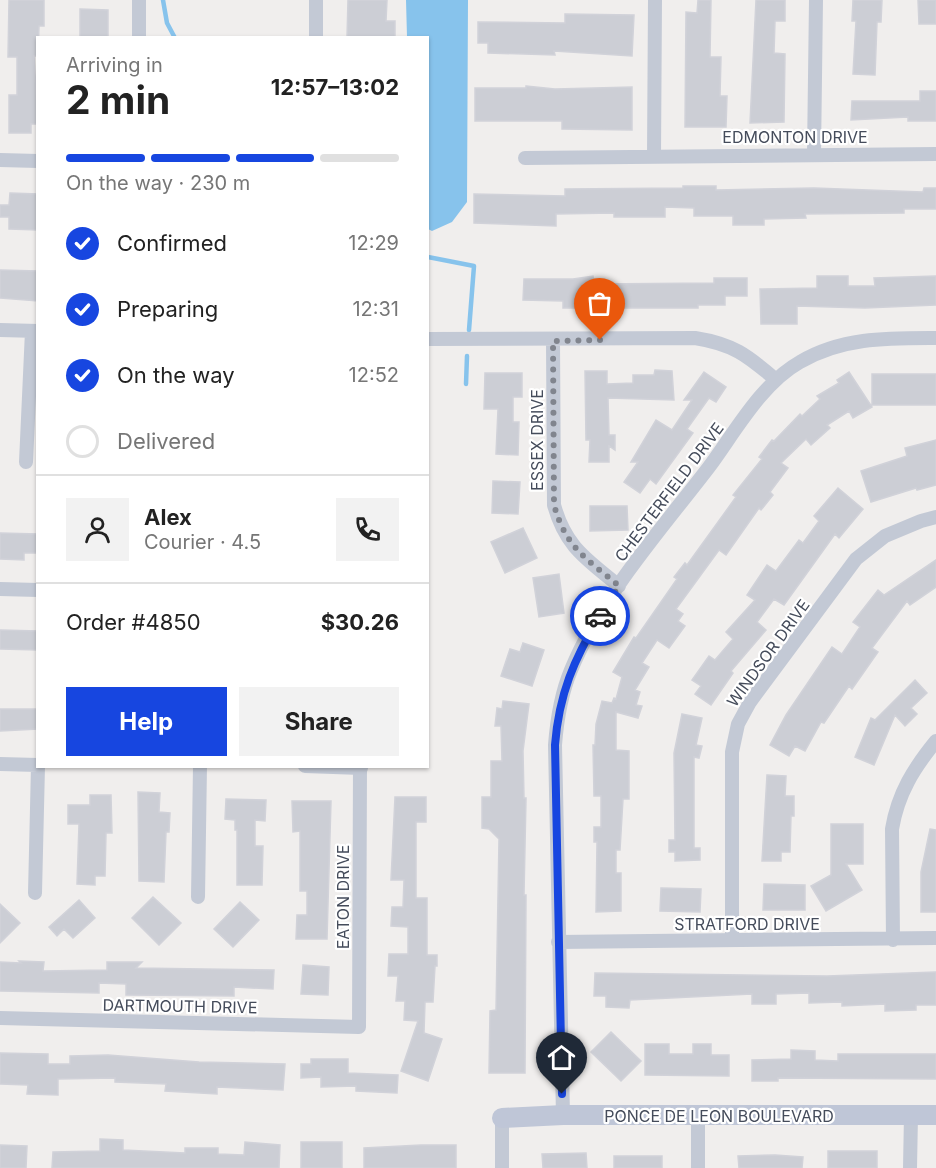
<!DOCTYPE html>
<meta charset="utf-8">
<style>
:root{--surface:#fff;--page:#f2f2f2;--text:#222;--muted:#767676;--line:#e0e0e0;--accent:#1746e0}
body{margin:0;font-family:Inter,sans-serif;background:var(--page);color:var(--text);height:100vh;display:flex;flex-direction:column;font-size:22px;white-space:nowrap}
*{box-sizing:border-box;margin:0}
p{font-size:20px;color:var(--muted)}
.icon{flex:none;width:33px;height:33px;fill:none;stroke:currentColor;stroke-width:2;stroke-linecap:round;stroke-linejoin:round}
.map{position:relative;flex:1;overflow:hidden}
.details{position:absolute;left:36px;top:36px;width:393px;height:732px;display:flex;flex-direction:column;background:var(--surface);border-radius:0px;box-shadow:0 2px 4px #0004}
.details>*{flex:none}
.pin{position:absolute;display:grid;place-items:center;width:51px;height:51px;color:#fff;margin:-62px -26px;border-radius:50% 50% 50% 0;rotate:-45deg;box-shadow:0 0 6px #0007}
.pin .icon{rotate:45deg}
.courier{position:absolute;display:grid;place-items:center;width:60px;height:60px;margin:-30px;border:4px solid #1746e0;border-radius:50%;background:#fff;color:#222;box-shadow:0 2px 8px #0007}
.overview em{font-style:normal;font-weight:700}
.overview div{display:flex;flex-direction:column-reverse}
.overview{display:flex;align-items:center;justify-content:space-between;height:102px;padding:0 30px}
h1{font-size:39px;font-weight:700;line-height:45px}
.bar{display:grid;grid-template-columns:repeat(4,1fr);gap:9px 6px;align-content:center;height:72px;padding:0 30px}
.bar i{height:8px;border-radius:4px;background:var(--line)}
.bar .on{background:var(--accent)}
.bar p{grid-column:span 4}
.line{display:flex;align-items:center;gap:15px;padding:0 30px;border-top:2px solid var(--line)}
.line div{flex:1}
.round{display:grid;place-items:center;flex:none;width:63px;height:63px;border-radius:0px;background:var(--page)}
ol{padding:0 30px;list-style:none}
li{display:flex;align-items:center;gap:18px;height:66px}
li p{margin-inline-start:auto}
li .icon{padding:6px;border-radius:50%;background:var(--accent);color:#fff;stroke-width:4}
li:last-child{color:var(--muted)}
li i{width:33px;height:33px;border:3px solid var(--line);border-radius:50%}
.action{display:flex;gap:12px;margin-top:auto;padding:12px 30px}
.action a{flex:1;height:69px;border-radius:0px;background:var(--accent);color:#fff;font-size:24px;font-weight:700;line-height:69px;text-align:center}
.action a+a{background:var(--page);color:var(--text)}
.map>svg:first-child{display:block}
</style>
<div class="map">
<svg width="936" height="1168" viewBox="0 0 936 1168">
<rect width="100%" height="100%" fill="#f0eeed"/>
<!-- water -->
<path fill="#87c3ec" d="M406,0h62l-1,202 -15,20 -20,9 -4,-2v-191l-21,-1z"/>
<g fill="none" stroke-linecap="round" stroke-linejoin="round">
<!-- stream -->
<path stroke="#87c3ec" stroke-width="4.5" d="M163,0l4,23 8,15
M428,257l46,9 -5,64
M466,384l1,-28"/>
</g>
<!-- building -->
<path fill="#ccced5" stroke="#d1d2d9" stroke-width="1.5" d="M9,0h35v26h-5l-1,30h-4l4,68h-7v9h-22v-38h8v-38h-9z
M348,0h39l-1,21h9v17h-48z
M698,0h13l-1,57h11l-1,39h7l-1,31h-41l1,-115 11,1z
M756,0h29v21h-10l-1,32 11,1 -1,68 -34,1z
M853,0h29l-1,22h-4l-2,53 -22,-1 3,-53h-4z
M918,0h18v24h-17z
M80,9l28,1v28h-28z
M565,14l69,1 -2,41 -78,-5 1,4 -67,-2v-10h-10v-21l87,1z
M526,86l29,3 77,-2v43l-70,-1v-8h-87v-33h51z
M920,91h16v30h-28v-4l-57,3 1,-19h68z
M683,186h33v4l98,-2 109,4 1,-4h12v21h-32v4l-99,1 1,4 -42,1v6h-31v-9h-39v-8l-29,-1v10h-51v-4l-58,1v12l-82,-3v-29l91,2v-7l118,-1z
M10,193l28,1v36l-29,-1v-12h-9v-12h9z
M0,270l38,1v30l-38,-3z
M593,276l1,8 120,-1v-5h33v18h-22v9h-27v3h-135v-7l-40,-1 1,-21h49z
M817,276h31v10h27l-1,-8 62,-2v29l-71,3 -68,-2v18h-36l-1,-35 57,-1z
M655,370l17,1 2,29 -66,-2 1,37h6v15l-6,-4v16h-20l1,-22h-4l-1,-69h22v13l26,-1v-8h21z
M704,372l22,15 -10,15 -7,-4 -22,31 6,4 -37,51 -6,-5 -10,14 -16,-11 14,-20h-7l25,-42 16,10 20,-30h-8z
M849,372l23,35 -19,11 -4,-7 -22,14 3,3 -19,17 -5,-6 -25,24 7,5 -18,24 3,3 -12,15 -2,-2 -33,47 -7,-5 -43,59 7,5 -5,7 7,5 -16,22 -12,-8 -15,23 7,4 -14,23 5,2 -4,13 6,1 -4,12 -22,-6v38l13,1v48h-6l-3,51h-4v23h5v38l-25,1 1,-70h-3v-15h7v-31h-7l-1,-51h2l1,-21 6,-23 10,2 2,-5 2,1 6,-22 -9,-5 21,-35 2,1 41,-59 -3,-2 11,-14 2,2 49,-68 -3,-2 29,-36 -3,-2 13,-17 2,1 26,-27 2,2 18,-17 -3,-3 22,-13 -2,-3z
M485,373h37v24h-9v25h6l-1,33 -22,-1 2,-45h-14z
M872,374h64v31h-64z
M936,440v45l-19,5 -1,-2 -45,14 -10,-31 46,-15 -2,-8z
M493,481l27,1 -2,32 -26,-1z
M838,488l25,21 -24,29 -4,-4 -51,71 -10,-6 -17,23 9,8 -35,41 2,2 -22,32 -16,-11 6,-8 -9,-6 17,-24 6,4 18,-21 -7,-7 29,-32 -8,-5 20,-30 9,6 23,-31 4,3 16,-22 -5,-5z
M590,506h37l1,24 -38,1z
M523,528l14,30 -32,15 -14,-31z
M0,533l38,1v19h-14v7l-24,-1z
M936,560v27l-26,18 -3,-4 -35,47 6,4 -26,37 -3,-3 -25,37 -3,-1 -16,29 -10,-5 -6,10 -19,-11 16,-30 46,-68 10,7 18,-27 -7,-5 25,-32 6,5z
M559,574l5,39 -25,4 -6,-39z
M0,630l38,1v19l-38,-1z
M523,643l21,7 -12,36 -31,-10 9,-27 10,3z
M915,680l12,13 -16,15 6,6 -12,12 -10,-11 -21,50 -19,-8 16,-39 4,2z
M503,701l26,3 -6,47 1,47h2l-2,97h2l-1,178h-36l1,-62 6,-1 3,-171 -10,-10 -7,-1v-31h9v-36h11l-1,-35h-6l2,-18 5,1z
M0,709h38v20l-38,2z
M682,714l20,4 -6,27 6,1 -3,12 -5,-1v91h6v12l-25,1v-9h-6v-12h6l-1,-87z
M767,775l19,1 -1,20h9v20h-3l-1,36h-9v9h-19z
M138,792l22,1 -1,19 11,1 -1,19h-3l-2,50 -25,-1z
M90,795h21l1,38h-6l-1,43h-10v9l-18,-1 2,-60h-11v-19h22z
M395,797h31v25h-10v76h11v57h10v11h-2l-2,36h-8l-1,31 18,6 -14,42 -27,-10 17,-50 -14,-1 1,-19h-9l2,-25h-10l1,-22h19v-27l-17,-1 1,-19h11l1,-27h-13z
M226,799l40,1 -1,21 -10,-1v26h8l-1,39h-25v-55h-2v-10l-10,-1z
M292,801h39l-4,138h-31l1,-24h10v-24h-7v-60l-7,1z
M831,824h32v40h-17l16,26 -36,21 -15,-25 20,-11z
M930,829l6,1v82h-15v-40z
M764,884l41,1v25h-42z
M661,888l40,1 -1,23 -40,-1z
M153,897l28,26 -22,22 -27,-27z
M79,900l16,18 -22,20 -9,-9 -7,7 -8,-9z
M240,902l19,18 -26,27 -19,-18z
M0,904l20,19 -20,20z
M19,961l25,1 -1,9 64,-1v-8h35l-6,6 138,2 -1,19 -39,-2v9l-108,-1v-11l-27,-1v10l-99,-2v-29l21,1z
M303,965l26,2 -1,28 -27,-1z
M936,972v33h-20v5l-31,1v-7l-43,2v-4l-33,1v-10l-33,1v10h-24v-10l-122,6 -1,8 -23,-1v-11h-12l1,-23 232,3z
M611,1032l30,29 -20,20 -30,-29z
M645,1044h24v10h24v-10h18v11h18v21l-84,-1z
M791,1050l24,1v9l23,1v-7h98v25l-158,-1v3h-26v-21l39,-1z
M0,1053l48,1v10h22v-8l38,-1 91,7 86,2 -2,26 -66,-3v7l-52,-3 1,-7 -51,-2v-4l-57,1v16l-31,-1 1,-9 -28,-1z
M311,1059h37v14l50,2 -1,18 -41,-2v-5l-35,1v-10l-20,1v-14h10z
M100,1139l23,1v10l62,3v-5h33v6l26,1 1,-13 35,3 -1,23h-227l1,-16 47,-1z
M301,1142h41v26h-41z
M0,1145l27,1 -1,22h-26z
M421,1145h35v23h-92v-20z
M828,1151h49v17h-49z
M586,1153l1,15h-44l-1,-14z
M775,1155l28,2 -1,11h-63l-1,-12z
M614,1156h48v12h-48z"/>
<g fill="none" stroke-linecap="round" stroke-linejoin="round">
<!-- street -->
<path stroke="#c3c9d5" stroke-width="14" d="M139,38v-38
M316,38v-38
M814,154l2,-154
M654,156l1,-156
M525,158l411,-4
M0,160l38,1
M0,330l38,1
M428,339l267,-1c38,6 52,17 80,41
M553,341l1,164c12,43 33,54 65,81
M26,462l6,-131
M0,589l38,1
M0,764l38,1
M305,766l56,2
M35,893l3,-127
M198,897l2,-131
M732,940v-188l6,-28 12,-22 106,-143 29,-23 36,-15 15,-4
M893,940l-1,-111c6,-36 22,-61 44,-88
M558,942l378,-4
M0,1018l359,9 1,-261
M563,1115l-8,-370c2,-26 6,-51 16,-75 31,-75 89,-139 138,-203 26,-35 52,-83 91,-105 42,-25 88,-24 136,-24
M502,1168v-50
M698,1168v-51
M910,1168l1,-53"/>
<!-- secondary -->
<path stroke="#bfc6d7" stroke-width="20" d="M502,1118l61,-3h373"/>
</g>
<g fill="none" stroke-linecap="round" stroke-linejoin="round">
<!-- done -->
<path stroke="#81858e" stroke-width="6" stroke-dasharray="0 10.8" d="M600,340l-47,1 1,164c12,43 33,54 65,81l-19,30"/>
<!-- route -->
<path stroke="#1746e0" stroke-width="8" d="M562,1094l-7,-349c4,-51 19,-86 45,-129"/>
</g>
<g text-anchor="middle" stroke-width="4.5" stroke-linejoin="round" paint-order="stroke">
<!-- street labels -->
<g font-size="16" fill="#454c5b" stroke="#fff">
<text x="795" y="143">EDMONTON DRIVE</text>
<text transform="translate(537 440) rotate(-90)" y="6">ESSEX DRIVE</text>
<text transform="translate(669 492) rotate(-53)" y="6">CHESTERFIELD DRIVE</text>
<text transform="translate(768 653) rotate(-54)" y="6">WINDSOR DRIVE</text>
<text transform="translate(343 897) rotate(-90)" y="6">EATON DRIVE</text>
<text x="747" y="930">STRATFORD DRIVE</text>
<text transform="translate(180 1006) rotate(1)" y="6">DARTMOUTH DRIVE</text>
<text x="719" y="1122">PONCE DE LEON BOULEVARD</text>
</g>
</g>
</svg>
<div class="pin" style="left:600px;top:340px;background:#ea580c"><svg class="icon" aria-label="bag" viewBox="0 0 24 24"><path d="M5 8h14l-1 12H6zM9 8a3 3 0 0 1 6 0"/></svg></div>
<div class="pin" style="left:562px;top:1094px;background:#1f2937"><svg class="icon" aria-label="home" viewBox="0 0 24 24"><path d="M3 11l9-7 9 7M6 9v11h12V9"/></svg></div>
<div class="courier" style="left:600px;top:616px"><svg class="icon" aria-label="car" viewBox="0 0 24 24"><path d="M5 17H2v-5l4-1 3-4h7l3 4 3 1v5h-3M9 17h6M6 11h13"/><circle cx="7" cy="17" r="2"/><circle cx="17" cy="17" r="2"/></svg></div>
<section class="details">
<div class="overview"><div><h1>2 min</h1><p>Arriving in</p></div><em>12:57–13:02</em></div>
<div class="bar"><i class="on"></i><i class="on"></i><i class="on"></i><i></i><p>On the way · 230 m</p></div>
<ol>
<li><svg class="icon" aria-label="check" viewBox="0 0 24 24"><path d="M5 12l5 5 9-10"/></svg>Confirmed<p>12:29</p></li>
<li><svg class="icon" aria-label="check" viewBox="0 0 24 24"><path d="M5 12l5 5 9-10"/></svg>Preparing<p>12:31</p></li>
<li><svg class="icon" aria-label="check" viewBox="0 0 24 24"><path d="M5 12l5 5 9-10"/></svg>On the way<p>12:52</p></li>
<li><i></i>Delivered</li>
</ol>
<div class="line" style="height:108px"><a class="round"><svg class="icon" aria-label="person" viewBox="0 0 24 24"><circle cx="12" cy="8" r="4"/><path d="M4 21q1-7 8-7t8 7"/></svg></a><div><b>Alex</b><p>Courier · 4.5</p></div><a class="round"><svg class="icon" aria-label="phone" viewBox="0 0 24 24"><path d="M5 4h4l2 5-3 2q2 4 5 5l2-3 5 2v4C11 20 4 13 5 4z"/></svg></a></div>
<div class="line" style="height:78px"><div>Order #4850</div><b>$30.26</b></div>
<div class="action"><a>Help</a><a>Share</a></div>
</section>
</div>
